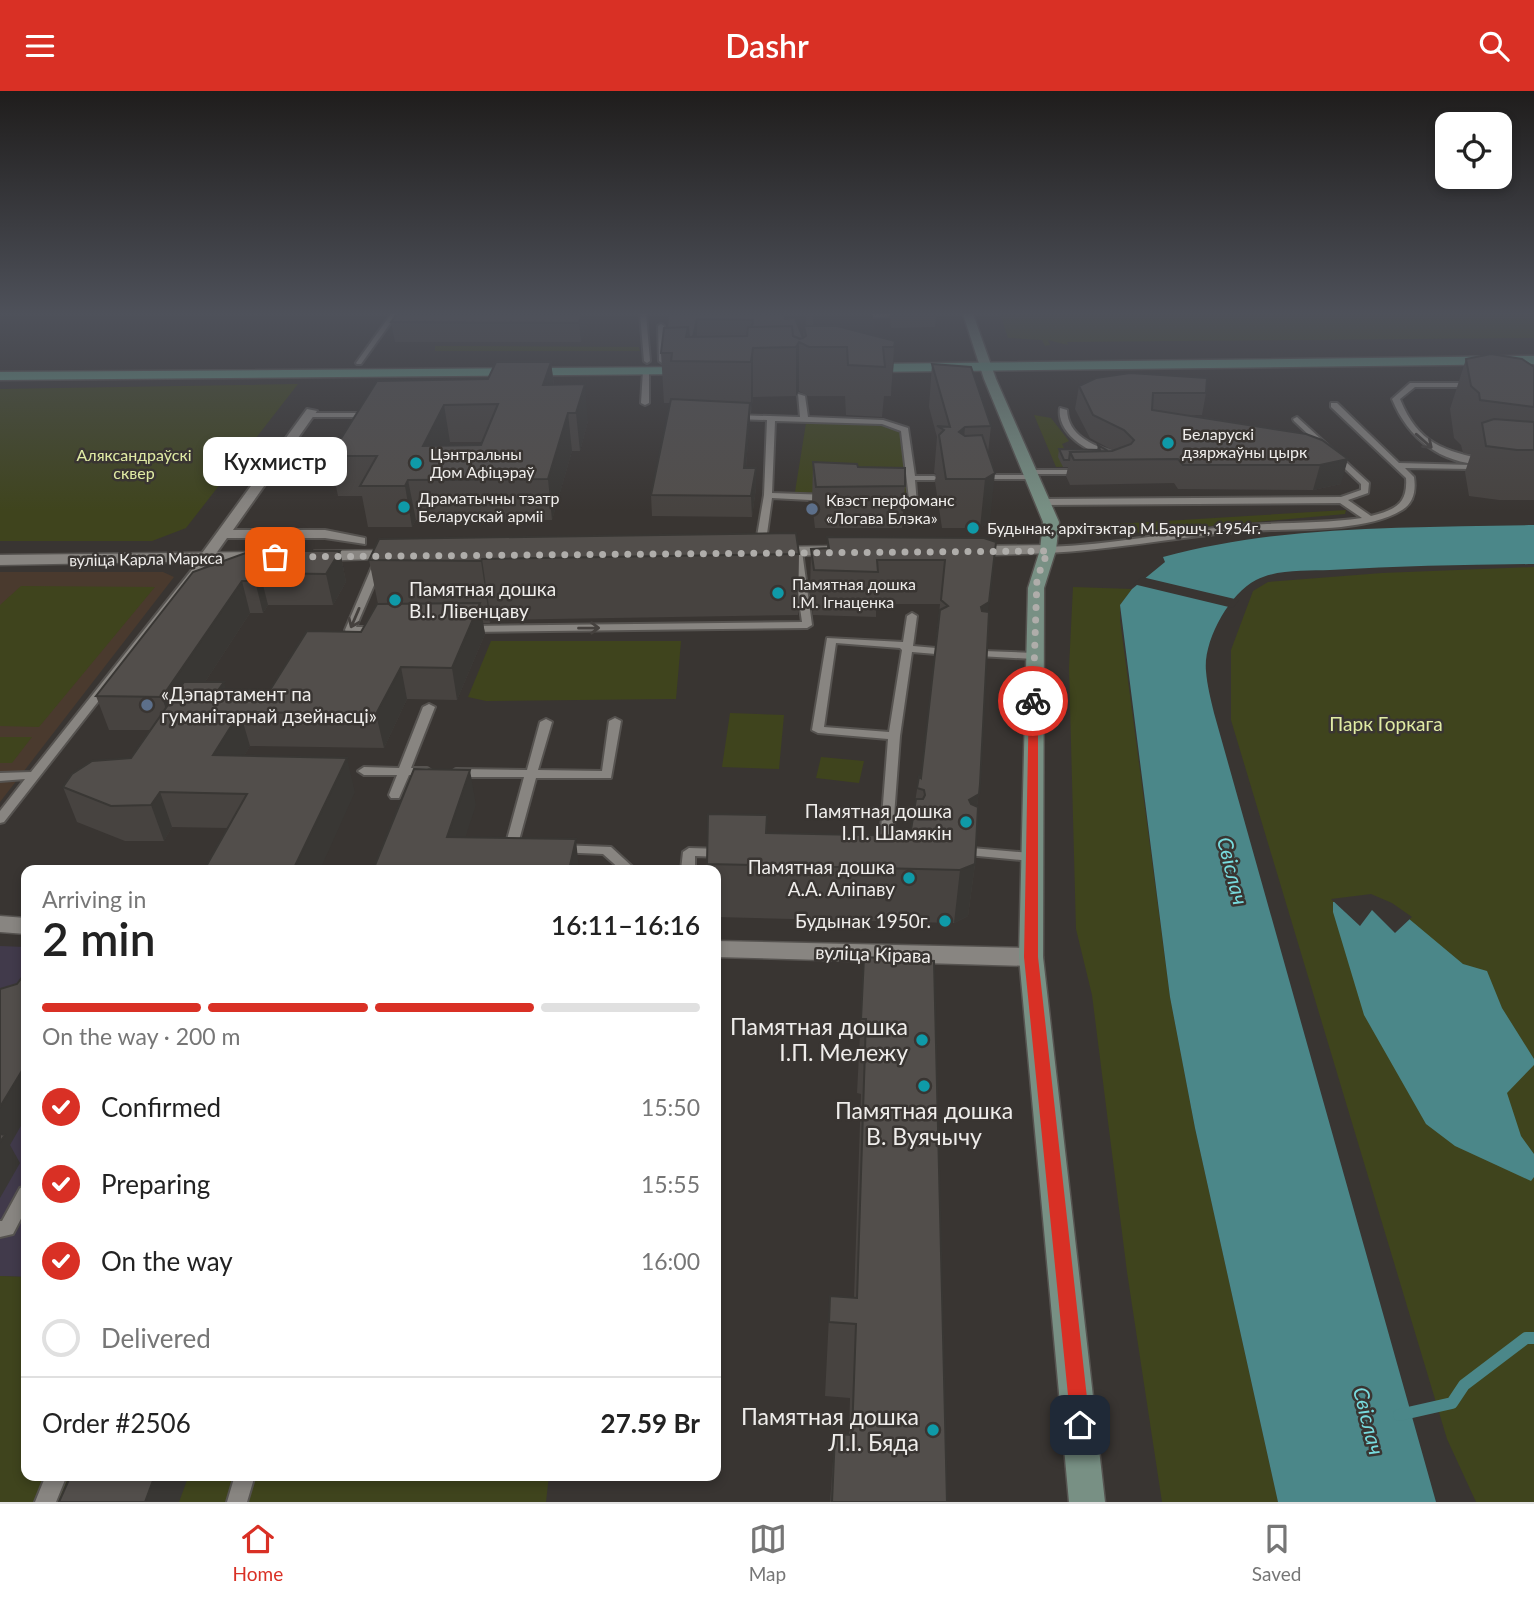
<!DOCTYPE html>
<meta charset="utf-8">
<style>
:root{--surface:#fff;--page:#f6f6f6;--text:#222;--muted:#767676;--line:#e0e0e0;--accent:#d93025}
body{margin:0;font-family:Lato,sans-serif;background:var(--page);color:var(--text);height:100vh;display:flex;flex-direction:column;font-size:26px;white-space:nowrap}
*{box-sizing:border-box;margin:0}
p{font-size:23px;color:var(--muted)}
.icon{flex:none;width:38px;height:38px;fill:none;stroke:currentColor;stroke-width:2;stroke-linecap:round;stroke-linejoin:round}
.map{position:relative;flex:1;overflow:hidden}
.sheet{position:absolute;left:21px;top:774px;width:700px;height:616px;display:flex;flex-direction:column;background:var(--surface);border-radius:14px;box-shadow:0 4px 10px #0003}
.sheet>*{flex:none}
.buttons{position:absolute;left:1435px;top:21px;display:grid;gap:14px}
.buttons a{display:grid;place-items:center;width:77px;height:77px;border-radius:14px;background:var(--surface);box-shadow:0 4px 10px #0003;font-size:35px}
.pin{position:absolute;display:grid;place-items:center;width:60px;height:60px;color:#fff;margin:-30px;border-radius:14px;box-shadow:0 4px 10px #0006}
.courier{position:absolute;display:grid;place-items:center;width:70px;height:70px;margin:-35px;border:5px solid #d93025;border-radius:50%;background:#fff;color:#222;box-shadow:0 2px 9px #0007}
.bubble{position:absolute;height:49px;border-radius:14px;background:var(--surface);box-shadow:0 4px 10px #0003;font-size:23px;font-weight:600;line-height:49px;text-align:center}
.headline em{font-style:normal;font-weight:600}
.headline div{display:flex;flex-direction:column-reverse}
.headline{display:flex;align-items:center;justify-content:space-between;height:119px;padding:0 21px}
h1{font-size:46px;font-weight:600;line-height:52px}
.bar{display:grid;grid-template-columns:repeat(4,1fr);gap:10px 7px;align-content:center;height:84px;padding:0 21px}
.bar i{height:9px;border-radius:5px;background:var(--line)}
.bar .active{background:var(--accent)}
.bar p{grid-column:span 4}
.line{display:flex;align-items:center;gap:18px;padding:0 21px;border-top:2px solid var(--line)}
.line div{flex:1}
ol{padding:0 21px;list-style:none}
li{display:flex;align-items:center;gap:21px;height:77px}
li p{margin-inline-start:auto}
li .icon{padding:7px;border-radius:50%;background:var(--accent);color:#fff;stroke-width:4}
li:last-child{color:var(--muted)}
li i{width:38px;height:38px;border:4px solid var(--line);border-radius:50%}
header{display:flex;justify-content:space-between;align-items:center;height:91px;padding:0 21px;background:var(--accent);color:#fff;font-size:32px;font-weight:600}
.dock{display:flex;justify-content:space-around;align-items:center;height:98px;border-top:2px solid var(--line);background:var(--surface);font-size:19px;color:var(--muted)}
.dock a{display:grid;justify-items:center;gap:4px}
.dock .active{color:var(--accent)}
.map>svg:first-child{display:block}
</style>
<header><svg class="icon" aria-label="menu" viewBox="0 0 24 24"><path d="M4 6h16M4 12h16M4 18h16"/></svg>Dashr<svg class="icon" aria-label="search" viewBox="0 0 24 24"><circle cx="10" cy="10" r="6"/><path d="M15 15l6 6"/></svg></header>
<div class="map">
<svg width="1534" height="1411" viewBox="0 0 1534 1411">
<rect width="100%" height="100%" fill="#393532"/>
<!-- commercial -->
<path fill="#4a3a2e" d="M0,481h163l11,5 -174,225z"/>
<!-- education -->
<path fill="#413a4b" d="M0,855l26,1v330l-26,-1z"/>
<!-- green -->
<path fill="#3f441d" d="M1000,223h534v24l-467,4 1,3 -20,-5 2,5 -5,1 -3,-6 -34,-2z
M435,255l204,1 1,4h-205z
M298,293l-112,144 -34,13h-152v-152z
M1034,324l17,3 18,23 -7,3 4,8 24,14 -34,1z
M806,332l99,3 1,70 -111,-4z
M1346,419l-1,4 -247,22 -6,-1 -9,-9z
M1534,476v935h-58l-29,-63 -216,-719v-70l22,-59 15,-9 114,-9z
M21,495l134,1 -116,140 -39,-1v-121z
M1073,496l59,2 -12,16v15l50,377 25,131 83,374h-116l-35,-230 -35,-277 -16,-66 -7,-261z
M491,550h190l-5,58 -190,2 -18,-4z
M730,622l54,2 -5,54 -57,-2z
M0,646h32l-20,26h-12z
M821,666l43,4 -5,22 -43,-5z
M0,1185l26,1v198h523l-3,27h-546z"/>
<!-- water -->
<path fill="#4b8789" d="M1534,434v39c-68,1 -136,2 -204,6 -23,1 -53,-1 -74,10 -27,14 -53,61 -50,91 1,14 5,29 8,42l222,789h-158l-83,-374 -25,-131 -50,-392 12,-16 33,-27 -2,-5c121,-33 246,-29 371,-32z
M1370,806l32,16 61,51 24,7 15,37 32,51v6l-27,28 14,43 13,18v23l-3,4 -76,-35 -29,-22 -62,-109 -31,-103v-10z"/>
<!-- pier -->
<path fill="#393532" d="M1142,486l97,23 -6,8 -100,-24z
M1371,803l21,9 20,14 -17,16 -23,-23 -12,16 -29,-27z"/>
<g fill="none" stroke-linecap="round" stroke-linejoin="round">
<!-- stream -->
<path stroke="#4b8789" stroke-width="12" d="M1399,1324l53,-12 12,-18 62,-47h8"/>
<!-- service casing -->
<g stroke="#565350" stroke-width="4">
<path id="service" d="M391,223h6l-36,50h-4l-1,-1z
M640,223h6l4,47 -3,2 -3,-2z
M830,223l6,1 55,-1 -3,2 -54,3z
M661,233l3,2 1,35 -3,2 -3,-2 -1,-35z
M646,277l3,2v33l-4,2 -4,-2 2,-33z
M1410,292h67v4h-62l-15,12c18,45 44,52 88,61v4c-45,2 -80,-25 -96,-65z
M798,303l7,2 3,21 75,3 25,8 7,48h19l4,2 -4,2h-19l2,24 -31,-1 -1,-2 4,-3 20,1 -8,-68 -19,-7 -107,-3 -3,72 57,2 4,3 -4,3 -57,-3 -7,50 -5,3 -3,-1 -2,-2 9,-53 3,-75 -32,-1 -4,-2 4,-2 65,2z
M1331,312h6l62,60 72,2 4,2 -4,2 -66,-1 9,9c2,13 0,26 -12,33 -41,25 -120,17 -168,22 -62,6 -123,18 -186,21l-5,-3 5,-3c63,-2 124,-15 186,-21 43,-4 86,-2 128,-8l-22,-15 -298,2 -4,-3 4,-3 299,-2 20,-7v-6l-67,-63 -1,-2 4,-2 72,66 -1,10 -20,7 23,16c23,-6 37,-11 35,-38l-75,-71z
M1060,317l7,2c1,25 25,35 46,42v4c-23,0 -57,-23 -53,-48z
M305,322h65l4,2 -4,2h-62l-4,-2z
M1027,379h55l4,2 -4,2h-52l-4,-2z
M977,384h55l4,2 -4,2h-52l-4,-2z
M797,457l5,3 10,74 -5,3 -338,4 -5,-3 5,-3 333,-4 -10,-71z
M205,465l5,3 -2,2 -204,261 -4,1v-12l25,-32 -25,2v-8l31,-1 171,-215z
M379,468l5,3 -28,65h21l5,3 -5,3 -31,-1 -1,-2 29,-68z
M912,522l5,3 -4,30 23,2 5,3 -5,3 -24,-2 -12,84 -8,107 -6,4 -6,-4 8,-104 -70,-6 -6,-3 15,-92 76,4 4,-26zM836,552l64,5 2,2 -13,82 -65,-5z
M983,560l51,2 5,3 -5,3 -55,-3 -1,-2z
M429,613l6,3 -24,61h16l6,4 -6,4 -18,-1 -10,23h-8l-2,-3 8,-20h-33l-6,-4 6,-4 35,1 24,-61z
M615,627l6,3 -10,57h-75l-18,66 6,4 -1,3h-12l-6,-4 19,-70h-68l-6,-4 6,-4 71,1 13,-48 6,-3 6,3 -14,48 64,1 7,-50z
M561,754l50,2 25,23h-15l-18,-16 -47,-2 -1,-3z
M689,757l32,1 6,4 -6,4 -26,-1v14h-14l2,-18z
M972,757l59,5 6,4 -6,4 -64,-6 -1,-3 1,-3z
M26,1095v23l-13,25 -13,3v-16h2l18,-33z
M46,1384h21l-11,27h-21z
M235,1384h20l-8,27h-20z"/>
</g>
<!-- pedestrian casing -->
<g stroke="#565350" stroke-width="4">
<path id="pedestrian" d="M307,318l10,2 -84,119h92l40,8v6l-40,-6h-98l-17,24h-10v-6z"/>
</g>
<!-- minor casing -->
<g stroke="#565350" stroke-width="3">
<path id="minor" d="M1048,454l8,5 -2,3 -86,3 -8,-5 8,-5z
M838,455l8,5 -2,3 -72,3 -8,-5 8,-5z
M400,459l6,2v6l-92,3 -8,-5 8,-5z
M260,461l8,5 -2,3 -266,5v-10z
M0,825l26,2v16l-26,-2z
M716,850l315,7 9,3 3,6 -3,6 -9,3 -315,-9z"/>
</g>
<!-- secondary casing -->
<g stroke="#565350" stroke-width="3">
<path id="secondary" d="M963,223h10l23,65 63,143 -3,28 -12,38 -1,369 62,545h-36l-50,-545 9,-369 12,-38 3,-28 -59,-143z"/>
</g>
<!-- primary casing -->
<g stroke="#565350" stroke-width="3">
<path id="primary" d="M1534,265v8l-667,8 -6,-4 6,-4z
M695,276v6l-4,1 -691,6v-8z"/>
</g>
<!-- service -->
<use href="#service" fill="#888581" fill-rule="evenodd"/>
<!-- pedestrian -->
<use href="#pedestrian" fill="#888581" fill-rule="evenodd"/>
<!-- minor -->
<use href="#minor" fill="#888581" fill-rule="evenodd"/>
<!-- secondary -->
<use href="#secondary" fill="#789084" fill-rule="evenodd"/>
<!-- primary -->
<use href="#primary" fill="#679b88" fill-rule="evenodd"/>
</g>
<!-- wall -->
<path fill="#474340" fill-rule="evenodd" d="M591,223l-10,28h-186l-4,-20z
M806,223h67l-1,21 23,6 -4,55h-7l-2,21 -36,-2 -1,-19h-37l-9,-5 -3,5 -43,1 -2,16h-1l-4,55 10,20 -4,29 -100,-1 -1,-21 19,-92h-6l-3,-50 6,-25v-10l119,1 17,19 1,-12h2z
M890,223h46l-1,13 -44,1z
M1466,268l68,8v133h-35l-30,-4 -4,-24 6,-18 -8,-1 -2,-8 -7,-7 -4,-29z
M551,271l3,23 34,36 -8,30h-8l-20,69h-136l-4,7h-44l-6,-31h-24l-8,-40 158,-77zM450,351h33l-2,3h-33z
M932,273l59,62 -3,27 2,69 -10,6h-38l-7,-46 1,-8 -2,-1 3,-36 -8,-30z
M1079,295l127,7 -4,22h-12l116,19 35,50 -28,6 -135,-1 -4,-6 -104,2 -4,-9 2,-9h-5l-5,-10 1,-8 38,1 1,-5 10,6h6l-24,-13 -15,-29z
M813,371l45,5 47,19 -3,42h-87l-3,-25z
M827,446l157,1 4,74 -8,172 -3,22 -2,58 -7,52 -14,7 -238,-6v-47h-9l1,-56 59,19 143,3 9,-60 2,2 19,-174h-64v13l-63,-2 -3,-22 1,-44 16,-1z
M340,460l6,31 -13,23h-65l-5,8h-13l-45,69 21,7 44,1 91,-58 17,-28 -9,-44 430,-6 -1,61 -307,5 -1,3h-7l2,11 -28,66 -50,-1 -23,49 -134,-2 -6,10 111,36 -128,36 -55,-1 -8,14h-39l-48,-19 -14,-35 68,-29 19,-28h-41l-13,-34 97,-124z
M864,866l83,545h-117l5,-68 14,1 1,-37 -25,-2 5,-100 24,2 7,-204 -4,-1z"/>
<!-- shaded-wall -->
<path fill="#393734" d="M582,223h9l-10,28 -2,-19z
M813,223h60l-1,25 -59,8z
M697,228v22l-5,-1z
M895,250l-3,49 -1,6 3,-49z
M799,251v49l-3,5v-49z
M753,257v49l-2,16v-51z
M551,271l4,35 -12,-12z
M585,293l3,37 -8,30 -4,-38z
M750,312v19l-6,66v-20z
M444,314l6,37 -18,37 -9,-33z
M568,322l4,38 -20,69 -4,-41z
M965,336l-4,46 -2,-41z
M1348,368l-7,25 -28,6 7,-25z
M756,377v20l-4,29 -1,-21z
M995,382l-5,49 -10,6 5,-49z
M408,389l8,40 -4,7 -7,-41z
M996,451l-12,106 -3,-41z
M340,460l6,31 -13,23 -7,-31z
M482,468l9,61 -1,3 -9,-62z
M260,482l8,32 -5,8 -8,-32z
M242,490l8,32 -77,118 -11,-34z
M480,512l5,31 -28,66 -5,-32z
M401,576l6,32 -23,49 -8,-34z
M224,591l10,33 -15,-26z
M240,621l10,34 -26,44 -11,-35z
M347,667l8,34 -35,78h-27z
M470,679l6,35 -21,65 -8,-33z
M980,693l-8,61 -3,-45z
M160,701l12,35 -8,14 -13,-36z
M576,748l3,31h-10z
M975,773l-7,52 -14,7 6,-53z
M26,973v53l-16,28 10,18 -20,35v-91z
M155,1384h34l-10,27h-34z"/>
<!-- building -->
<path fill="#524e4b" stroke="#393734" stroke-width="2" fill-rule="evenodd" d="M397,223h185l-3,9 -188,-1z
M668,223h117v5l10,-1 8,20 -3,1 -7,-3 -1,-10 -40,1 1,-7 -56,-1 -4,18h-4l-1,-10 -21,1z
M792,235l1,10 8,3 5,-3 -2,-10h33l58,15 -1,6h-11l2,20 -37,-2 -1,-18h-38l-10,-5 -3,5 -43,1 -2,14 -80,-1 1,-8h-11l3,-25 24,-1 -2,10 61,-1 1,-9z
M1491,263l31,5 12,8v40l-54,-7 -1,-7 -8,-7 -5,-27z
M496,271h55l-8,23 42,-1 -9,29h-8l-20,66 -140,1 -3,6h-45l17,-30h-47l47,-75 111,-2zM498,313l-17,41 -58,1 21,-41z
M932,273l39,3 20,59 -26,1 -6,5 6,4 17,-1 13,38 -10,6h-39l-7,-44 5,-5 -7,-4 13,1z
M1130,282l77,5 -1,15h-53l-1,17 154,24 16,6 26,19 -28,6h-137l-5,-6 -104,1 -4,-8 42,-1 19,-7 3,-4 -10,-10 -31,-15 -14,-29 17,-8z
M671,308l79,4 -6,65h12l-5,28 -100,-1z
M1494,328l40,3v28h-17l-31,-4 -4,-23z
M1098,354l10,6 -38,1 -1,8h-5l-5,-11 41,1z
M813,371l44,2 1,3 47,1v18l-89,1z
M796,442l3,21 -317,5 -1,2 -112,-1 10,-21z
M827,446l157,1 12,4 -7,60 -8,5 1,4 7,1 -9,172 -1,10 -10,6 2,4 7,3 -3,57 -15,6 -253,-6 1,-50 59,1 -1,18 144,3 6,-37h7l2,-4 -1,-5 -7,-2 2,-12 2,2 19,-168 8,-4 -7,-6 4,-40h-68l1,12 -64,-2 -3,-21 18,-1z
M251,460h89l-14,23 -66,-1 -5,8h-13l-80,116 -66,-1 97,-124z
M480,512l-28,65 -51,-1 -25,47 -136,-2 -27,43 134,3 -54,112h-89l43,-76 -87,-2 -9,13 -40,1 -48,-19 9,-13 20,-13 39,-3 53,-76h40l-5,7 51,1 37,-59 54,1 16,-28z
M414,678l56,1 -23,67 129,2 -7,31h-196z
M864,866l70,4 13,541h-115l3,-68 17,1 4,-111 -27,-2 1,-26 27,2 9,-279h-5z
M23,885h3v88l-26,43v-118l17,-5z
M0,1043l5,1 -5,7z
M71,1384h84l-10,27h-86z"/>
<!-- one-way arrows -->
<defs><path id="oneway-shaft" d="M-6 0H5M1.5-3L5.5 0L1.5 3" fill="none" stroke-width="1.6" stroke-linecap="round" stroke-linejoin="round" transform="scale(1.75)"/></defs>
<g stroke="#45413e">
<use href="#oneway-shaft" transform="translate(1424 350) rotate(41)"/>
<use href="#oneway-shaft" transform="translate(355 527) rotate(113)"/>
<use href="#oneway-shaft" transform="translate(589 537) rotate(-1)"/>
</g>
<!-- sky -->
<linearGradient id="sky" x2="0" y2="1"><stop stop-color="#1f1d1c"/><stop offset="0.53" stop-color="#4e515a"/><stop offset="1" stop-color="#4e515a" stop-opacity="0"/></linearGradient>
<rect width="1534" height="420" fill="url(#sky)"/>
<!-- route -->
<path fill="#d93025" d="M1029,607l9,3v256l52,468 -3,6 -7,3 -6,-3 -3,-6 -47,-468z"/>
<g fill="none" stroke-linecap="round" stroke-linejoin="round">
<!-- done -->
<path stroke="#afadaa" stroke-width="7" stroke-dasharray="0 12.6" d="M275,466l773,-6 -11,27 -4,123"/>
</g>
<!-- markers -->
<g fill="#0f9aa8" stroke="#393532" stroke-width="2.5">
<circle cx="1168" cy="352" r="7"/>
<circle cx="416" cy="372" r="7"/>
<circle cx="404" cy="416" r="7"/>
<circle cx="973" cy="437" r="7"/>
<circle cx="778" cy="502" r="7"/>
<circle cx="395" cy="509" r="7"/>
<circle cx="966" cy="731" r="7"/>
<circle cx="909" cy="787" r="7"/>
<circle cx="945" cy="830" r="7"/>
<circle cx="922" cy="949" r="7"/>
<circle cx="924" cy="995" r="7"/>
<circle cx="933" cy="1339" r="7"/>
</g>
<g fill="#5c6f8a" stroke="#393532" stroke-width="2.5">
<circle cx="812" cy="418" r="7"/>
<circle cx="147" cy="614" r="7"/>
</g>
<g text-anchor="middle" stroke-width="5" stroke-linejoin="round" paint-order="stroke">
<!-- far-poi labels -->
<g font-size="16" fill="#efedeb" stroke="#393532" text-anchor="start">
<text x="1182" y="349">Беларускі<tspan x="1182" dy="18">дзяржаўны цырк</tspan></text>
<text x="430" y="369">Цэнтральны<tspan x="430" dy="18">Дом Афіцэраў</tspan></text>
<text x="418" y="413">Драматычны тэатр<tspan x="418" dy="18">Беларускай арміі</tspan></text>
<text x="826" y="415">Квэст перфоманс<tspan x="826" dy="18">«Логава Блэка»</tspan></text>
<text x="987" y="443">Будынак, архітэктар М.Баршч, 1954г.</text>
<text x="792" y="499">Памятная дошка<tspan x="792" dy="18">І.М. Ігнаценка</tspan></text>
</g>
<!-- far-park labels -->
<g font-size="16" fill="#e0eba4" stroke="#393532">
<text x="134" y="370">Аляксандраўскі<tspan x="134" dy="18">сквер</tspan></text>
</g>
<!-- far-street labels -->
<g font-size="16" fill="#efedeb" stroke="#393532">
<text transform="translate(146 468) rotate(-1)" y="6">вуліца Карла Маркса</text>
</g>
<!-- poi labels -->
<g font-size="19" fill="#efedeb" stroke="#393532" text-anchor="end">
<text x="409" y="505" text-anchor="start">Памятная дошка<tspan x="409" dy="22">В.І. Лівенцаву</tspan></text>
<text x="161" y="610" text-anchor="start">«Дэпартамент па<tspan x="161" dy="22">гуманітарнай дзейнасці»</tspan></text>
<text x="952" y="727">Памятная дошка<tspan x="952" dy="22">І.П. Шамякін</tspan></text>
<text x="895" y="783">Памятная дошка<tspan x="895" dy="22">А.А. Аліпаву</tspan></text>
<text x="931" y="837">Будынак 1950г.</text>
</g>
<!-- park labels -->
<g font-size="19" fill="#e0eba4" stroke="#393532">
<text x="1386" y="640">Парк Горкага</text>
</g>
<!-- street labels -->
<g font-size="19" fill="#efedeb" stroke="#393532">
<text transform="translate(873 863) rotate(2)" y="7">вуліца Кірава</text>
</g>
<!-- water labels -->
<g font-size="21" font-style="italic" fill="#78dbde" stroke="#393532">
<text transform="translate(1232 780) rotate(76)" y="7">Свіслач</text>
<text transform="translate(1368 1330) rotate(76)" y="7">Свіслач</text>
</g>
<!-- near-poi labels -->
<g font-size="23" fill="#efedeb" stroke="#393532" text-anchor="end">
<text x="908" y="944">Памятная дошка<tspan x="908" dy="26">І.П. Мележу</tspan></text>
<text x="924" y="1028" text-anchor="middle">Памятная дошка<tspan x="924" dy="26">В. Вуячычу</tspan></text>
<text x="919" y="1334">Памятная дошка<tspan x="919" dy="26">Л.І. Бяда</tspan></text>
</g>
</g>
</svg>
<div class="buttons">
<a><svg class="icon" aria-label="locate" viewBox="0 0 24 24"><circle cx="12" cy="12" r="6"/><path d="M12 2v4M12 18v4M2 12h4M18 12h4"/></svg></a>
</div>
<div class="pin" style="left:275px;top:466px;background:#ea580c"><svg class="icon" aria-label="bag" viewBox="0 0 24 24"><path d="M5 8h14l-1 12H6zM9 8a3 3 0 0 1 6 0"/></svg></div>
<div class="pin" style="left:1080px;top:1334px;background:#1f2937"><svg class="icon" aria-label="home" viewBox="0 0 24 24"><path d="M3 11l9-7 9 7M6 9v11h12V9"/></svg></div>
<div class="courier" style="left:1033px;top:610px"><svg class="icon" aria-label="bike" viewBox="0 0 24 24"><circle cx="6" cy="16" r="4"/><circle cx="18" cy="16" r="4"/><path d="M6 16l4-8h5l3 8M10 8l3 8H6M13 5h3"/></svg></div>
<div class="bubble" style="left:203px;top:346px;width:144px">Кухмистр</div>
<section class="sheet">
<div class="headline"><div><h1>2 min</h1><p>Arriving in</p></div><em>16:11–16:16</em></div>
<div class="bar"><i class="active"></i><i class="active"></i><i class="active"></i><i></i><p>On the way · 200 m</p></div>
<ol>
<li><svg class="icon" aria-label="check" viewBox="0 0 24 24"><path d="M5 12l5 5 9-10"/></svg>Confirmed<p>15:50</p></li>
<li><svg class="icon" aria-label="check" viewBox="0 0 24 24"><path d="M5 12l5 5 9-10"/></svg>Preparing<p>15:55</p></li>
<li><svg class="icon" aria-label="check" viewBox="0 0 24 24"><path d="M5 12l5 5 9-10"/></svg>On the way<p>16:00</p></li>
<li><i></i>Delivered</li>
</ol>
<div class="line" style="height:91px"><div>Order #2506</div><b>27.59 Br</b></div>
</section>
</div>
<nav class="dock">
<a class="active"><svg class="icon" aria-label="home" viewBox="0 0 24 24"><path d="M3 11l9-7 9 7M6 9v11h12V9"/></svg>Home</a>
<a><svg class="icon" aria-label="map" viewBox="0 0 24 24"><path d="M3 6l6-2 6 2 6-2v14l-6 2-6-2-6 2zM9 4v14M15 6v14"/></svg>Map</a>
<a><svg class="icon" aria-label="saved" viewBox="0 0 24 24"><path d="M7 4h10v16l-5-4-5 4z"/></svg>Saved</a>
</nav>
